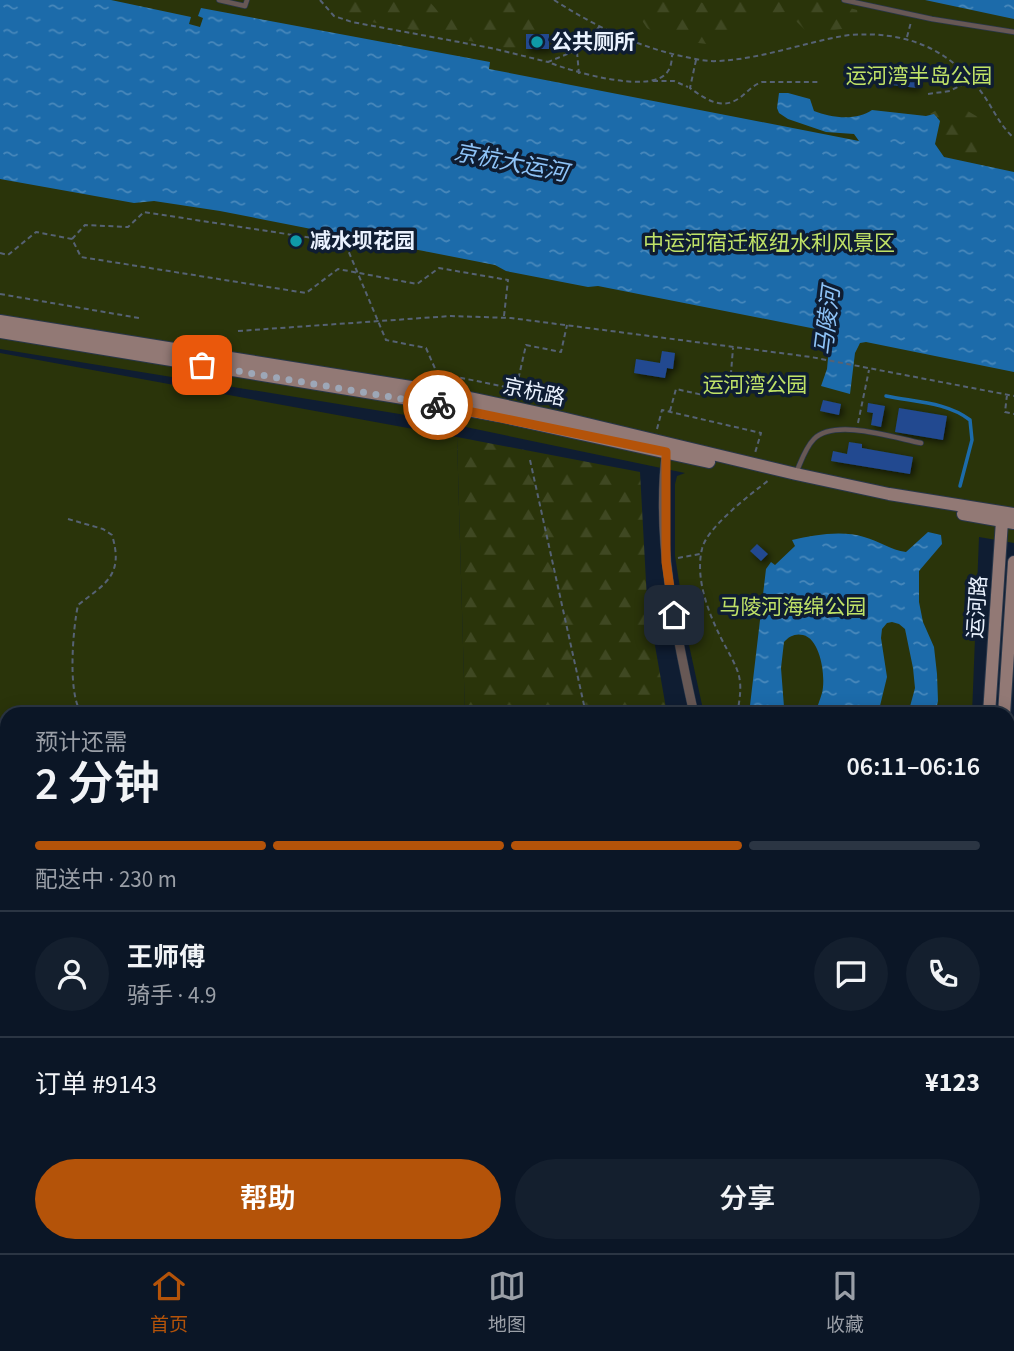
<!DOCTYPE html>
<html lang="zh">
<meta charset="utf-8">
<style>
:root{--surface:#0b1626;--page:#141f2e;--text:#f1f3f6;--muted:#9a9fa7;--line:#2b3543;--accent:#b45309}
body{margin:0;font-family:"Source Sans 3","Noto Sans SC",sans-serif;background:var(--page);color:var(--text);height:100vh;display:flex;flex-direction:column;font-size:26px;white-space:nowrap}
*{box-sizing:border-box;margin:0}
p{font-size:23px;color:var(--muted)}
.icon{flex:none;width:38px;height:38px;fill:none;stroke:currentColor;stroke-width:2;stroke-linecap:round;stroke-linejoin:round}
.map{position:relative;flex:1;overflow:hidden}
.details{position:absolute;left:0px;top:707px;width:1015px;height:546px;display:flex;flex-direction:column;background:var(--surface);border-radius:21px 21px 0 0;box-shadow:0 4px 18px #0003,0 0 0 2px var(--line)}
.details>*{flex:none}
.pin{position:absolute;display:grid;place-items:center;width:60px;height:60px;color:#fff;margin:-30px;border-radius:14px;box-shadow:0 4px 10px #0006}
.courier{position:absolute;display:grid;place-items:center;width:70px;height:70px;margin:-35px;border:5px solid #b45309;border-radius:50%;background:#fff;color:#222;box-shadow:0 2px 9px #0007}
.headline em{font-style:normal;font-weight:600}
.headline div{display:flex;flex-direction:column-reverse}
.headline{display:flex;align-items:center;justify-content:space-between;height:119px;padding:0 35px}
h1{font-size:46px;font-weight:600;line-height:52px}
.bar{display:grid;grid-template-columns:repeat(4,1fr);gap:10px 7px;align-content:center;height:84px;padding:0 35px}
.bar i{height:9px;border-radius:5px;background:var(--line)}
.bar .on{background:var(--accent)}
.bar p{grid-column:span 4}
.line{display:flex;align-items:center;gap:18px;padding:0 35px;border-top:2px solid var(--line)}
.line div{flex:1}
.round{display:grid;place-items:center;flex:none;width:74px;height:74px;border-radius:37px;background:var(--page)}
.action{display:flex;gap:14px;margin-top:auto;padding:14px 35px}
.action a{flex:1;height:80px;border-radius:42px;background:var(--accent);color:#fff;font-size:28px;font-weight:600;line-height:80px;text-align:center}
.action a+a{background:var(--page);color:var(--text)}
.menu{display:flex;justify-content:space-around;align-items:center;height:98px;border-top:2px solid var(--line);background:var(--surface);font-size:19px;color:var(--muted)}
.menu a{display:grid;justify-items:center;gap:4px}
.menu .on{color:var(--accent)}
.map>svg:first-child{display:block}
</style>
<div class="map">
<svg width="1014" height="1253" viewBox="0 0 1014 1253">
<defs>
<pattern id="forest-firs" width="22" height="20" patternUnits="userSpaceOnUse" patternTransform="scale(1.75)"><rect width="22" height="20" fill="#2a340a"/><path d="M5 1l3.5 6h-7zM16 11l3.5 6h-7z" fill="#3f4822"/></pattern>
<pattern id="water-ripples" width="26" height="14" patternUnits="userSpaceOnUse" patternTransform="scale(1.75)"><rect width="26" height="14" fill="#1c6baa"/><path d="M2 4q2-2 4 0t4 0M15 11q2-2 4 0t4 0" fill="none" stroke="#4888bb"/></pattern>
<filter id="shadow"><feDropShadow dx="3" dy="3" stdDeviation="3.5" flood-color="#0009"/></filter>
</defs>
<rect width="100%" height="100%" fill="#0f1d32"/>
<!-- green -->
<path fill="#2a340a" d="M0,0h1014v543l-35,-6 -7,177h-268l-15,-69 -14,-89v-72l2,-8 8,-3 -267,-56 -418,-68z
M0,353l457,84 8,277h-458v370l-7,-1z
M1014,1014v116h-6v-115z
M0,1139l7,1v106h773l1,7h-781z
M809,1246h138l-1,7h-137z"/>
<!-- forest -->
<path fill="url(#forest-firs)" d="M325,0h103l15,17c19,1 48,2 60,-17h21l21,19 14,4 1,12 -4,8 -7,6 -33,1 -176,-34z
M637,0h59l9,4 18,-4h98l36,10 2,10 -4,7 -42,6 -7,-2 -19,-19c-33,2 -45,17 -64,42l-6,-1 3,-9 -10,-4 -3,4 -26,-3 -18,-9h-10l-6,-4 -4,-6z
M948,103h6l29,17v20l-11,23 -28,-6 -9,-13 5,-25 -10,-5z
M457,437l183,35 7,128 20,114h-202z"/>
<!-- water -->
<path fill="url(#water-ripples)" d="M0,0h111l80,17 -2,7 11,3 3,-9 -5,-2 3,-8 289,54 -1,7 370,72 -5,-7 -28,-2 -38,-13 -9,-6 -2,-5 2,-15h9l22,6 4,12c17,7 43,10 58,-1l54,6 8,-2 6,7 -5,23 9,13 70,15v200l-148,-30 -6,1 -5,10 -5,41 -29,-8 6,-17 3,-32 -9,-7 -223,-44 -10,1 -82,-16 -11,-6 -275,-54 -66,-10 -20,2 -134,-24z
M925,0h89v19z
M928,532l13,3 1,9 -23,27v31l4,20 11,25 3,27 1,27 -3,13h-27l7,-26 -2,-20 -8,-39 -6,-5 -7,-2 -5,1 -5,6 -1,9 6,39 -9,37h-63c2,-7 5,-14 7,-21 4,-15 -1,-54 -19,-58 -7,-2 -14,1 -19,7l-3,26 3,39 -2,7h-33l17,-145 5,-7 4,3 20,-19 -3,-6c23,-5 49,-10 72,-3 15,4 27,13 42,15z"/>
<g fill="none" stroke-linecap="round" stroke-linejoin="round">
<!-- stream -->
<path stroke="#1c6baa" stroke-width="3.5" d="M886,396c29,6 61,6 84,24l2,20 -12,46"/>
</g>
<!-- building -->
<path fill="#204a90" filter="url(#shadow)" d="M526,34h23v15h-23z
M885,77l32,4v7l-33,-4z
M662,351l13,2 -2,16 -6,-1 -2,10 -31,-5 2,-14 24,4z
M823,400l18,4 -2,11 -19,-4z
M868,403l17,3 -4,21 -10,-2 2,-12 -6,-1z
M899,408l48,8 -4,24 -48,-8z
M849,442l13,2v4l51,9 -3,17 -79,-13 2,-10 14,3z
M757,544l11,10 -7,7 -11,-10z"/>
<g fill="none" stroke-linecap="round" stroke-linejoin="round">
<!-- lane casing -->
<g stroke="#29374a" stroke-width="6">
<path id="lane" d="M219,0l26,6 2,-6
M844,0l88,19 82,13
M796,473c5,-11 9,-25 18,-34 21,-21 81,-1 107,4
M1008,1006h6"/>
</g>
<!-- street casing -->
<g stroke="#29374a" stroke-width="10">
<path id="street" d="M667,448c-12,87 8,181 27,266
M792,1246l1,7"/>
</g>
<!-- secondary casing -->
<g stroke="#29374a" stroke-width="14">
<path id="secondary" d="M0,321l442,71 120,26 234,56 93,20 125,20
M0,332l403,66 97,18 209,46
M963,514l51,9
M989,714l13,-193 3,-4
M1004,714l10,-152
M0,1116l7,1
M1008,1188h6
M963,1253v-7"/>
</g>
<!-- path -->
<path stroke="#566274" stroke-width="2" stroke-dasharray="5 3.5" stroke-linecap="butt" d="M320,0l14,16 18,6 139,26 57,14
M554,0c41,26 79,45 127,56 12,2 24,6 37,5 44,-2 87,-19 131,-26 54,-4 96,11 130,54 13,16 19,35 35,49
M599,27l-17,21 -34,14c22,9 105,34 120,9 3,-4 4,-11 4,-16
M907,37l4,-15
M577,52l2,22
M696,60l-6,28c15,11 31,22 48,11 9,-6 14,-14 24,-17h56
M653,81h21l14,6
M928,94l22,-3 19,-10
M72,239l13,-14 43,2 16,-15 201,31 41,97 40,8 11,25 79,16 10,-44 35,7 6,-27
M0,253l8,2 28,-23 36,7 9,18 225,36 32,-24 79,15 22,-16 69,12 -4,36
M0,294l139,24
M238,331l213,-15 60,2 300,39 203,39
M1007,395l-2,17 9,2
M670,411l6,-22 27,6 5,-16 40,10 1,-11 -18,-5 2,-25
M858,423l11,-53
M657,429l5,-19 99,23 -6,20
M530,460l56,254
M68,519l35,10 9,6c12,40 -6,48 -34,70 -5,23 -11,90 4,109
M678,558l22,-4
M737,714c8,-39 1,-43 -16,-76 -13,-26 -26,-60 -19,-89 4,-21 50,-56 67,-69
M492,1246v7
M854,1246l8,7
M918,1246l9,7
M56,1253v-7
M862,1253l7,-7"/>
<!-- lane -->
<use href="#lane" stroke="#675855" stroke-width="4.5"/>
<!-- street -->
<use href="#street" stroke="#675855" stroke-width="9"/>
<!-- secondary -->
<use href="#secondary" stroke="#927975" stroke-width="12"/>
</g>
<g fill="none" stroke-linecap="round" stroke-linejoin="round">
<!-- done -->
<path stroke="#9da7b7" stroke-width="7" stroke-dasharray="0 12.6" d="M202,365l236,40"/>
<!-- route -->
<path stroke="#b45309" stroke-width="9" d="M438,405l228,47v110l8,53"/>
</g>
<!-- markers -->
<g fill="#0f9aa8" stroke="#0f1d32" stroke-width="2.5">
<circle cx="537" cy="42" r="7"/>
<circle cx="296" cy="241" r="7"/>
</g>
<g text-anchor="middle" stroke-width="7" stroke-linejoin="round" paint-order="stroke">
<!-- poi labels -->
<g font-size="21" font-weight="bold" fill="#eaf2fe" stroke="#0f1d32" text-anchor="start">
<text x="551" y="49">公共厕所</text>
<text x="310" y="248">减水坝花园</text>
</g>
<!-- park labels -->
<g font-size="21" fill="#c0e267" stroke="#0f1d32">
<text x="919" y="83">运河湾半岛公园</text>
<text x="769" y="250">中运河宿迁枢纽水利风景区</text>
<text x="755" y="392">运河湾公园</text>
<text x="793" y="614">马陵河海绵公园</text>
</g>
<!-- street labels -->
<g font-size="21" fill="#eaf2fe" stroke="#0f1d32">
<text transform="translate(534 392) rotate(12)" y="7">京杭路</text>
<text transform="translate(977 607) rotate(-86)" y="7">运河路</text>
</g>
<!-- water labels -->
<g font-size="23" font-style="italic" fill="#8fc4f8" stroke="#0f1d32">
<text transform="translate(511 162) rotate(11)" y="8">京杭大运河</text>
<text transform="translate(827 321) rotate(-83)" y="8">马陵河</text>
</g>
</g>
</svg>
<div class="pin" style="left:202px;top:365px;background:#ea580c"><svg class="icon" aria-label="bag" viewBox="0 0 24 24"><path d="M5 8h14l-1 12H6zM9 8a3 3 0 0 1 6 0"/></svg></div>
<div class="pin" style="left:674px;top:615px;background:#1f2937"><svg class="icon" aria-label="home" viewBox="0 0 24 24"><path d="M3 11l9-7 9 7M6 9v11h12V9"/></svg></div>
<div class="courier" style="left:438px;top:405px"><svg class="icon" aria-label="bike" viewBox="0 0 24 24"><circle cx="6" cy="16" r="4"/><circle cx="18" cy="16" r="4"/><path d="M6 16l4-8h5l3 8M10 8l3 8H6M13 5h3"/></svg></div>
<section class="details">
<div class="headline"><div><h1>2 分钟</h1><p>预计还需</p></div><em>06:11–06:16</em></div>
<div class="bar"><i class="on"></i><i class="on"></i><i class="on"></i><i></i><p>配送中 · 230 m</p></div>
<div class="line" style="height:126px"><a class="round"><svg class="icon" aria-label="person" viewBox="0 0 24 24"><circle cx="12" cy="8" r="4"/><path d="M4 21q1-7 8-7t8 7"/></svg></a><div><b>王师傅</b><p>骑手 · 4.9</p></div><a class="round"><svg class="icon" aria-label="chat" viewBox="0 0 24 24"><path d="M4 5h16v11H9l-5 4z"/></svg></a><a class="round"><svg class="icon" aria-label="phone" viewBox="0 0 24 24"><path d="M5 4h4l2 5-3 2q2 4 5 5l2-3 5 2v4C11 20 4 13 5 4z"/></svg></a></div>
<div class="line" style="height:91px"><div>订单 #9143</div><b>¥123</b></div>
<div class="action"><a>帮助</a><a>分享</a></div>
</section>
</div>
<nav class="menu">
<a class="on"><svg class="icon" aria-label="home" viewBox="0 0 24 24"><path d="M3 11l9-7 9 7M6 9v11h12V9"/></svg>首页</a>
<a><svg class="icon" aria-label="map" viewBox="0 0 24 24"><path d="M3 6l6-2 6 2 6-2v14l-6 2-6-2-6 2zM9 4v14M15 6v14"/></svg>地图</a>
<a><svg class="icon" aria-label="saved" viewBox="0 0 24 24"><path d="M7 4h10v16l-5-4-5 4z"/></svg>收藏</a>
</nav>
